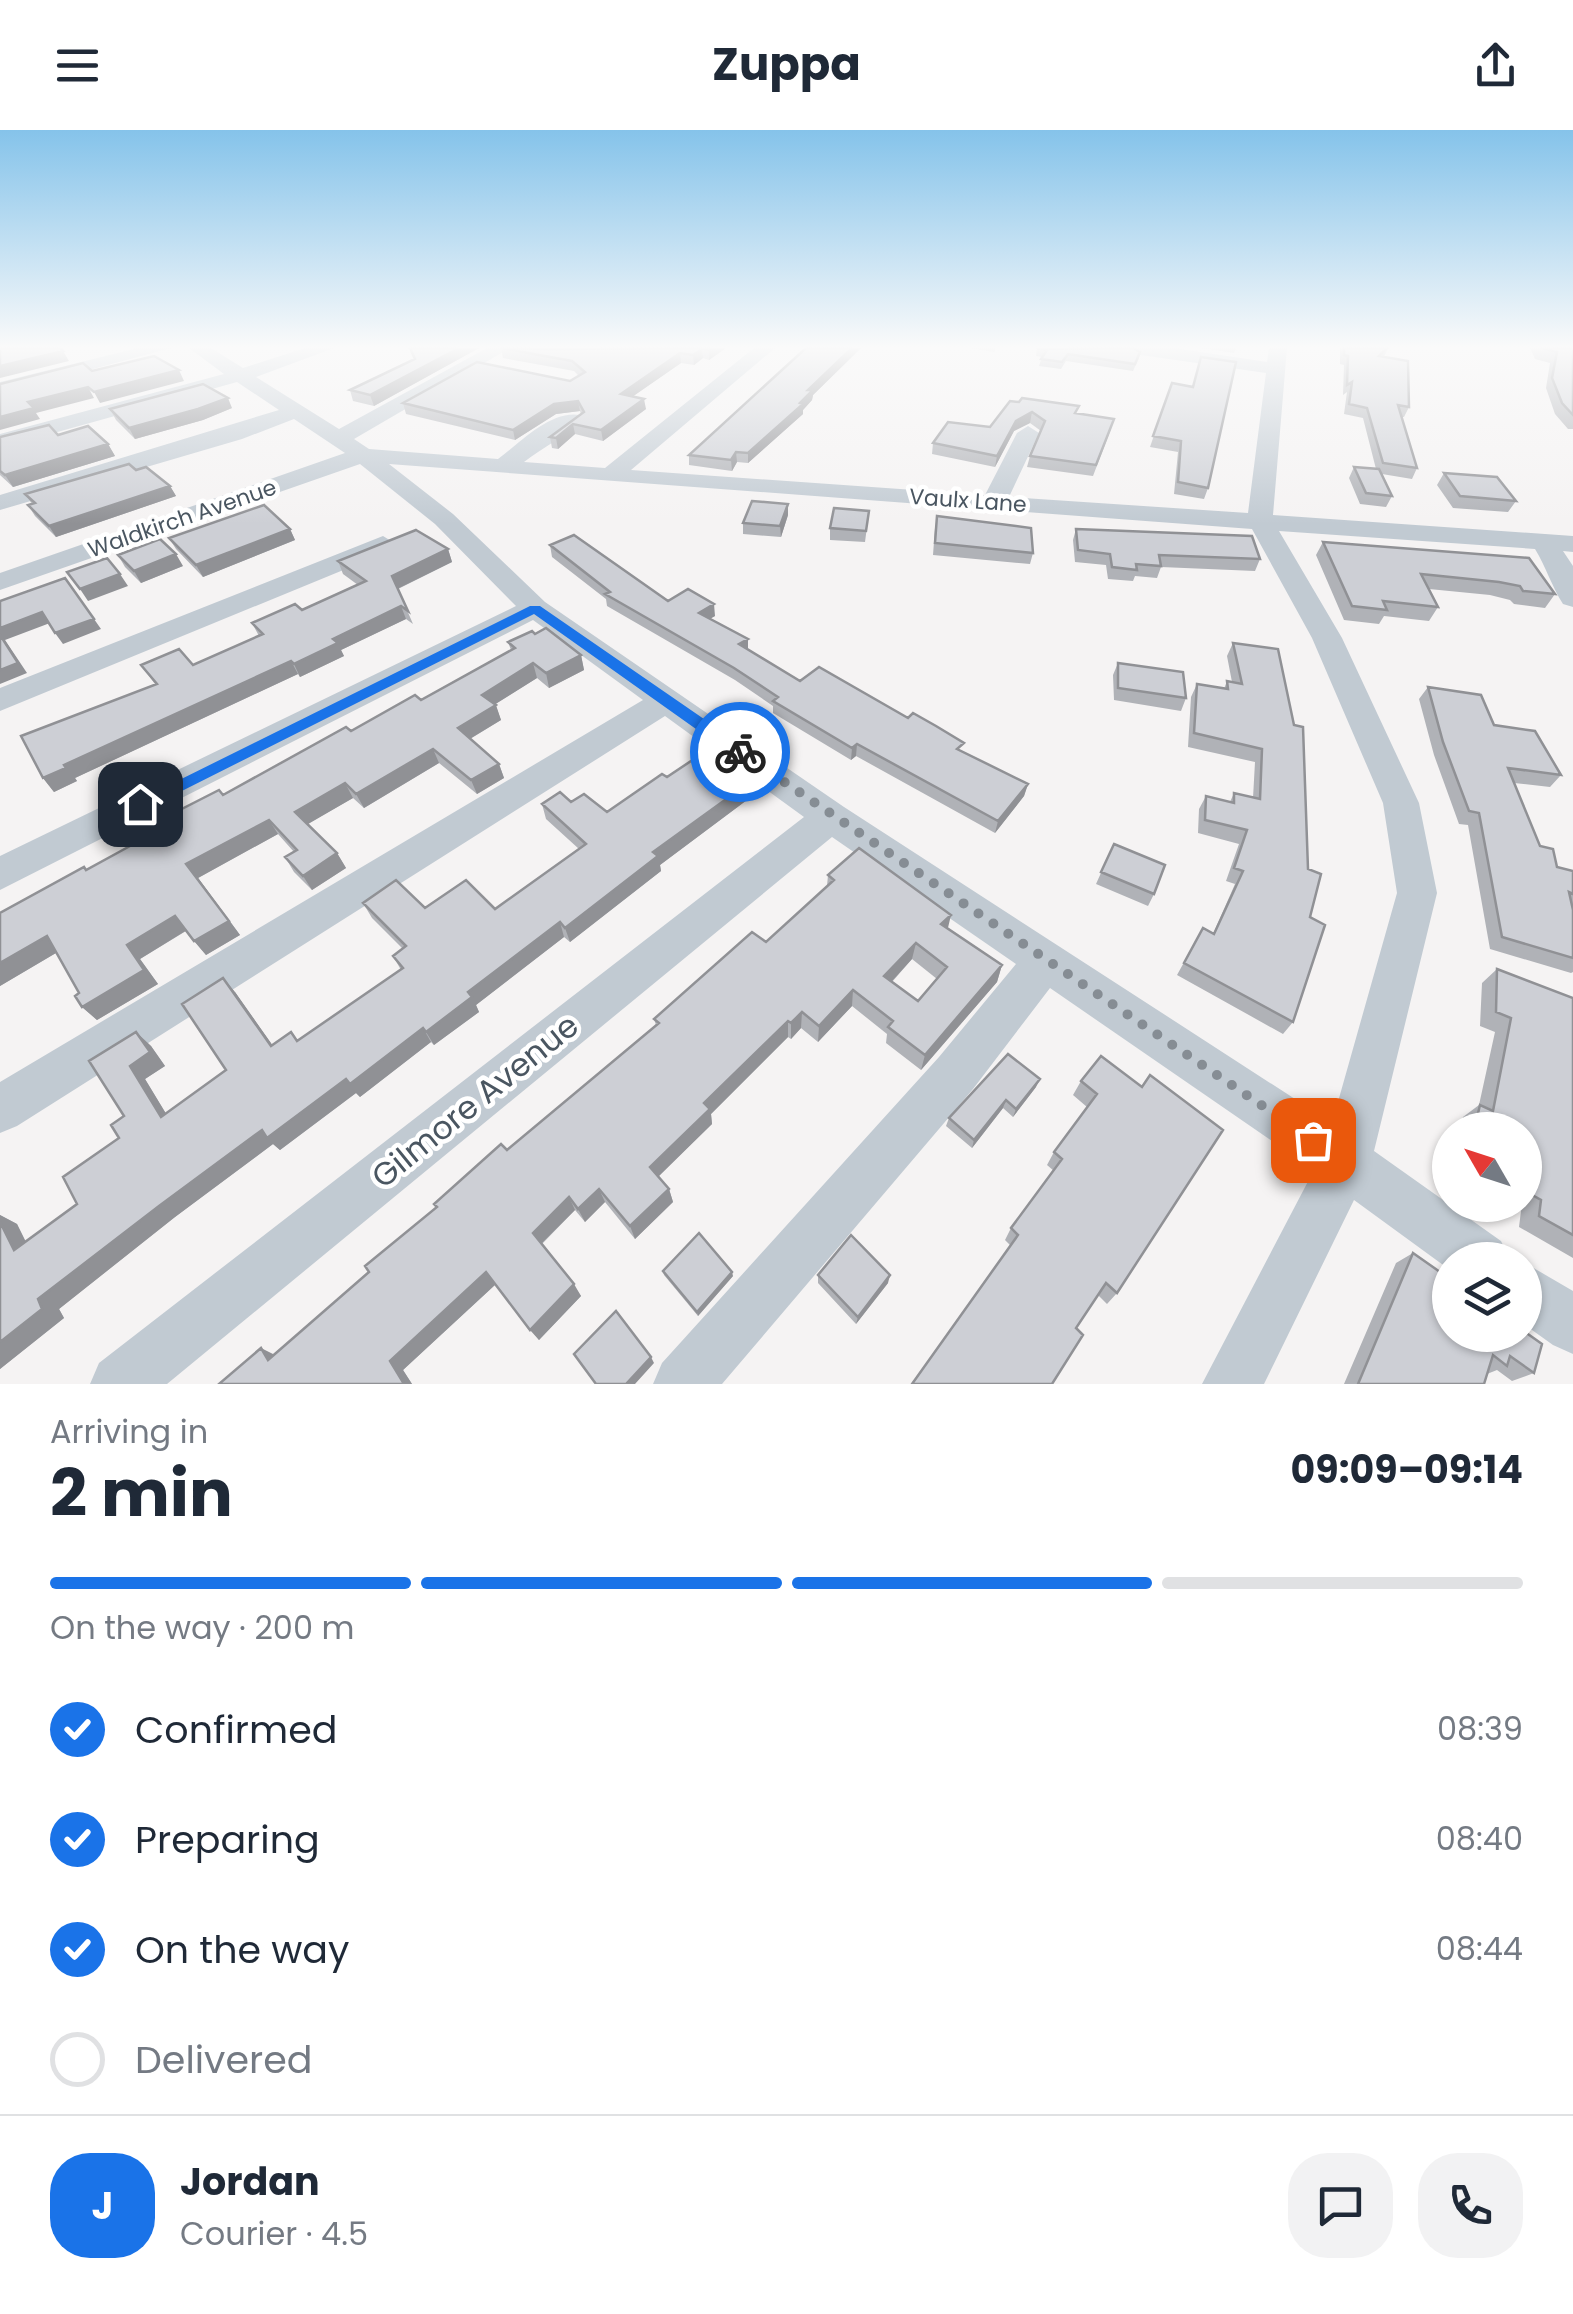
<!DOCTYPE html>
<meta charset="utf-8">
<style>
:root{--surface:#fff;--page:#f2f2f3;--text:#1f2937;--muted:#747a83;--line:#e0e1e3;--accent:#1a73e8}
body{margin:0;font-family:Poppins,sans-serif;background:var(--page);color:var(--text);height:100vh;display:flex;flex-direction:column;font-size:38px;white-space:nowrap}
*{box-sizing:border-box;margin:0}
p{font-size:32px;color:var(--muted)}
.icon{flex:none;width:55px;height:55px;fill:none;stroke:currentColor;stroke-width:2;stroke-linecap:round;stroke-linejoin:round}
.map{position:relative;height:1254px;overflow:hidden}
.sheet{display:flex;flex-direction:column;background:var(--surface);flex:1}
.sheet>*{flex:none}
.needle{width:65px;rotate:309deg}
.fabs{position:absolute;left:1432px;top:982px;display:grid;gap:20px}
.fabs a{display:grid;place-items:center;width:110px;height:110px;border-radius:50%;background:var(--surface);box-shadow:0 2px 8px #0004;font-size:50px}
.pin{position:absolute;display:grid;place-items:center;width:85px;height:85px;color:#fff;margin:-42px;border-radius:20px;box-shadow:0 5px 15px #0006}
.courier{position:absolute;display:grid;place-items:center;width:100px;height:100px;margin:-50px;border:8px solid #1a73e8;border-radius:50%;background:#fff;color:#222;box-shadow:0 2px 12px #0007}
.overview em{font-style:normal;font-weight:700}
.overview div{display:flex;flex-direction:column-reverse}
.overview{display:flex;align-items:center;justify-content:space-between;height:170px;padding:0 50px}
h1{font-size:65px;font-weight:700;line-height:75px}
.bar{display:grid;grid-template-columns:repeat(4,1fr);gap:15px 10px;align-content:center;height:120px;padding:0 50px}
.bar i{height:12px;border-radius:8px;background:var(--line)}
.bar .current{background:var(--accent)}
.bar p{grid-column:span 4}
.line{display:flex;align-items:center;gap:25px;padding:0 50px;border-top:2px solid var(--line)}
.line div{flex:1}
.round{display:grid;place-items:center;flex:none;width:105px;height:105px;border-radius:40px;background:var(--page)}
ol{padding:0 50px;list-style:none}
li{display:flex;align-items:center;gap:30px;height:110px}
li p{margin-inline-start:auto}
li .icon{padding:10px;border-radius:50%;background:var(--accent);color:#fff;stroke-width:4}
li:last-child{color:var(--muted)}
li i{width:55px;height:55px;border:5px solid var(--line);border-radius:50%}
header{display:flex;justify-content:space-between;align-items:center;height:130px;padding:0 50px;background:var(--surface);font-size:45px;font-weight:700}
.map>svg:first-child{display:block}
</style>
<header><svg class="icon" aria-label="menu" viewBox="0 0 24 24"><path d="M4 6h16M4 12h16M4 18h16"/></svg>Zuppa<svg class="icon" aria-label="share" viewBox="0 0 24 24"><path d="M12 15V3M7 8l5-5 5 5M5 13v7h14v-7"/></svg></header>
<div class="map">
<svg width="1573" height="1254" viewBox="0 0 1573 1254">
<rect width="100%" height="100%" fill="#f5f3f3"/>
<g fill="none" stroke-linecap="round" stroke-linejoin="round">
<!-- minor -->
<path fill="#c1cad2" fill-rule="evenodd" d="M138,218h33l-171,46v-12z
M189,218h22l32,20 62,-20h29l-78,29 83,52 148,-81h23l-156,91 15,10 129,10c22,-16 52,-49 82,-44l3,5c-14,14 -41,28 -59,42l81,6 149,-120h21l-144,122 354,25 32,-62 11,-7 11,7 -30,64 239,16 18,-140 -132,-19 -9,-6h49l93,14 2,-14h18l-14,167 300,21v16l-10,-1 10,15v41l-10,-3c-11,-17 -17,-37 -28,-55l-256,-18 63,107 77,165 18,90 -63,258 127,90 9,19h-60v10l-96,-70 -90,184h-62l112,-214 -264,-182 -77,101 -251,295h-69l9,-21 277,-306 77,-93 -184,-127 -665,547h-77l9,-21 705,-546 -139,-101 -648,410 -17,7v-51l643,-382 -110,-80 -533,270v-34l516,-250 -81,-82 -75,-60 -360,126v-17l345,-120 -51,-34 -52,20 -242,71v-15l279,-85 -42,-28 -237,66v-14l224,-60zM389,334l863,65 60,109 71,165 14,90 -65,230 -488,-316 -299,-205 -92,-88z
M383,406l13,8 -4,6 -392,161v-23z
M1525,1133l48,28v63l-20,-9 -28,-20z"/>
</g>
<!-- wall -->
<path fill="#b0b2b7" fill-rule="evenodd" d="M409,218h70l-105,58 -21,-5 -3,-11 64,-31z
M501,218h225l-17,12 -6,-2 -9,7 -13,-2 -48,33 13,13 -43,32 -28,-7 -17,15 -6,-1 -2,-11 31,-23 -1,-3 -24,3 -41,26 -109,-26 -3,-11 167,-22 9,-5 -5,-5 -71,-13z
M806,218h55l-48,47 -1,5 -9,10v4l-55,49 -11,-1 -5,9 -43,-6v-10z
M971,218h25l-2,4z
M1037,218l102,10 -6,13 -67,-10 -5,8 -22,-3 3,-9 -6,-1z
M1202,218h34l-2,5z
M1340,218h48l-4,9 25,50 -5,10h-3l16,51 -5,11 -30,-5 10,22 -6,11 -26,-3 -11,-26 5,-11 22,2 -13,-51 -19,-4 3,-22 -4,3 1,-30 -4,-1z
M1530,218h43v81h-5l-13,-15 -9,-26 4,-25 -15,-4z
M1172,253l21,3 15,102 -4,11 -30,-5 4,-42 -28,-5z
M1010,271l67,12 34,16 -18,47 -66,-9 3,-11 11,-25 -11,-8 -16,8 -19,36 -63,-13 1,-11 57,-16z
M232,278l-29,12 -68,19 -19,-19 -6,-11z
M58,305l50,9 7,12 -102,31 -13,-12v-38z
M136,340l34,16 6,10 -120,41 -21,-21 -7,-11 4,-1 -7,-10z
M1444,343l72,28 -8,11 -55,-4 -16,-23z
M869,381l-4,31 -35,-2v-12z
M788,385l-7,22 -38,-3v-11z
M935,398l98,25 -3,11 -97,-9z
M290,399l5,11 -92,37 -27,-28 -7,-11z
M1076,399l184,30 -5,12 -94,-4 -4,11 -22,-2 -2,5 -25,-2 -2,-14 -31,-3 -2,-22z
M1323,412l232,52 -10,14 -31,-4 -4,-4 -20,-5 -61,-6 9,18 -9,14 -45,-5 -5,8 -35,-4 -28,-65z
M550,415l118,56 47,15 -5,2 38,21v11l52,31 162,71 66,32 -4,12 -29,37 -139,-77 -5,4 -78,-47v-7l-38,-26 -128,-74 -1,-7 -54,-42z
M448,419l4,13 -54,27 15,35 -7,-5 -65,31 3,6 -44,21 -2,-3 -223,104 2,3 -23,11 -11,-14 112,-94 -14,-19h52l66,-29 -7,-13 50,-13 56,-25 -15,-11 -5,-13z
M118,425l65,11 -42,17 -16,-16z
M535,504l46,21 3,15 -35,18 -12,-10 -42,26 6,16 -31,19 29,25 5,14 -27,16 -38,-31 -75,45 -11,-10 -46,26 30,29 9,15 -34,22 -18,-18 -9,-15 9,-5 -16,-18 -80,44 42,57 -34,20 -20,-24 -46,28 18,25 -61,36 -15,-13 -3,-14 -23,-40 -56,33v-73l87,-43 136,-75 128,-64 70,-31 39,-20 51,-30 -3,-8z
M1233,513l77,274 -17,105 -10,12 -106,-59 26,-47 10,6 22,-50 -9,-3 13,-37 -41,-11 1,-24 7,-13 24,6 4,-9 19,5 2,-36 -67,-15 3,-50 6,-13 27,5 3,-8 5,1 -5,-26z
M1118,533l68,35 -5,13 -67,-11 -1,-25z
M1428,557l66,38 67,50 -11,12 -36,-4 26,63 17,21 16,4v101l-2,1 -81,-24 -22,-124 -9,-1 -25,-69 -15,-56z
M667,647l88,17 -95,71 1,6 -91,71 -6,-5 -88,68 3,7 -45,33 -3,-3 -71,55 -4,-4 -76,57 -7,-6 -98,73 -116,92 5,9 -64,51v-154l17,9 9,18 51,-38 42,-66 17,-106 15,14 14,20 -20,13 21,35 60,-44 9,-78 37,53 26,-4 103,-71 -8,-14 10,-7 -31,-31 -9,-15 62,5 70,1 84,-60 -33,-30 -4,-15 29,-2 36,10z
M1114,714l40,50 -6,12 -52,-22z
M828,745l120,54 54,36 -5,17 -76,88 -35,-27 1,-9 -35,-28 -34,36 -17,-14 -10,11 -3,-2 -77,77 1,10 -54,52 11,13 4,13 -38,37 -30,-37 -20,20 -10,-12 -33,34 39,52 -42,44 -43,-56 -93,86 9,14h-193l55,-29 233,-205 149,-125 -2,-6 112,-77 61,-56zM912,829l25,20 -19,22 -26,-19z
M1497,839l76,29v260l-54,-31 2,-16 -10,-6h14v-75h-65l3,-13 16,-12 16,-73 -15,-6 2,-43z
M1081,951l61,6 -25,206 -10,11 -9,-9 -22,33 -24,56 -41,-138 -6,-6 6,-12 43,-57 -7,-6 7,-13 33,-45 -14,-12z
M1036,957l-23,30 -10,-9 -31,40 -26,-22 3,-8z
M1413,1123l112,82 9,38 -22,8 -15,-11 -10,4 -3,10h-140l52,-121z
M663,1141l70,5 -35,40 -34,-41z
M818,1145l70,8 -32,41 -38,-41z"/>
<!-- shaded-wall -->
<path fill="#909195" d="M459,218h20l-105,58 -4,-11z
M711,218h15l-17,12v-10z
M852,218h9l-48,47 -1,5 -9,10v4l-55,49v-10l60,-63z
M702,219l1,9 -9,7 -1,-10z
M63,221l6,10 -69,17v-12z
M680,223l1,10 -59,41 -1,-10z
M179,240l5,11 -84,22 -6,-11z
M88,257l6,11 -58,15 4,6 -40,11v-13l28,-15z
M228,268l4,10 -29,12 -68,19 -6,-11z
M644,269l2,10 -43,32 -2,-11z
M578,271l2,10 -24,3 -41,26 -2,-10 41,-26z
M1032,282l-2,11 -16,8 -19,36 2,-11 19,-35z
M573,294l2,10 -17,15 -2,-11z
M108,314l7,12 -102,31 -8,-12z
M736,322l1,10 -5,9 -1,-11z
M170,356l6,10 -120,41 -7,-11z
M788,374v11l-7,22 -1,-11z
M290,399l5,11 -92,37 -7,-12z
M448,419l4,13 -55,27 -5,-13z
M176,424l7,12 -42,17 -7,-12z
M120,444l8,12 -40,15 -8,-12z
M714,474l1,12 -15,9 -1,-12z
M401,476l5,13 -65,31 3,6 -44,21 -6,-13 39,-25z
M42,482l8,11 -45,17 22,33 -27,11v-56z
M94,489l7,10 -38,15 -8,-11z
M748,509v12l-9,-7z
M581,525l3,15 -35,18 -3,-15z
M291,531l7,13 -223,104 2,3 -23,11 -11,-14 21,-13z
M533,533l4,15 -51,32 -4,-15z
M496,575l5,15 -38,23 -5,-15z
M857,614l-1,12 -5,4 1,-12z
M433,619l6,14 -75,45 -8,-14z
M499,634l5,14 -27,16 -6,-14z
M754,649l1,15 -95,71 1,6 -91,71 -5,-14 88,-76z
M345,653l8,15 -50,29 -8,-15z
M1028,654l-4,12 -29,37 3,-12z
M269,690l9,14 -80,44 42,57 -34,20 -12,-14 -8,-77z
M337,723l9,15 -34,22 -9,-14z
M951,785l-4,17 -6,-8z
M175,786l12,14 -47,29 18,25 -61,36 -15,-13 45,-62z
M560,792l4,15 -88,68 3,7 -45,33 -8,-13 42,-40z
M47,806l14,14 -61,36v-23z
M916,813l-4,16 -30,33 2,-16z
M1002,835l-5,17 -76,88 4,-15z
M223,848l12,14 48,68 -12,-14z
M853,860l-1,16 -34,36 1,-16z
M802,882l-1,16 -10,11v-16z
M788,891v16l-77,77 1,10 -58,57 -4,-14 54,-64z
M423,898l8,14 -71,55 -4,-4 -76,57 -7,-6 -98,73 -116,92 5,9 -64,51v-27l38,-43 121,-93 103,-76 84,-51z
M136,902l15,14 14,20 -20,13 31,51 -15,-13 -31,-51z
M1040,949l-4,8 -23,30 3,-8z
M1006,970l-3,8 -31,40 2,-8z
M599,1059l6,13 -20,20 -7,-13z
M669,1059l4,13 -38,37 -5,-13z
M569,1067l6,13 -35,35 -7,-12z
M0,1085l17,9 18,37 -21,-11 -14,-28z
M486,1142l10,12 -93,86 9,14h-8l-14,-23z
M732,1142l1,4 -35,40 -1,-4z
M890,1145l-2,8 -32,41 2,-7z
M574,1154l7,12 -42,44 -9,-10z
M261,1218l18,9 -11,3z
M651,1227l3,6 -19,21h-9z"/>
<!-- building -->
<path fill="#cdcfd5" stroke="#909195" stroke-width="2.5" fill-rule="evenodd" d="M0,218h60l3,3 -63,15z
M410,218h49l-89,47 -20,-5 65,-31z
M501,218l48,1 162,-1 -2,2 -7,-1 -9,6 -13,-2 -59,41 23,5 -43,31 -28,-6 -17,14 -6,-1 34,-25 -6,-11 -24,3 -41,26 -110,-27 74,-41 93,19 15,-9 -13,-11z
M806,218h46l-44,42h5l-13,13 3,1 -55,49 -12,-1 -5,8 -42,-5z
M1133,218l7,4 -5,12 -67,-10 -6,8 -21,-3 6,-9 -10,-1z
M1344,218h43l-8,8 29,5 1,46 -11,-2 19,63 -34,-5 -16,-55 -18,-4 3,-22 -5,3 1,-29 -4,-1z
M1541,218h32v67l-11,-12 -10,-25 5,-26z
M154,226l25,14 -85,22 -6,-5 -60,15 6,6 -34,9v-33l83,-21 9,8z
M1201,227l35,5 -28,126 -30,-6 3,-41 -28,-5 19,-53 21,4z
M203,254l25,14 -30,11 -69,19 -19,-19z
M1022,268l57,8 -4,7 39,6 -18,46 -66,-9 15,-35 -13,-9 -16,9 -19,35 -64,-13 15,-21 42,5 20,-26 9,1z
M49,295l9,10 30,-9 20,18 -103,31 -5,-4v-34z
M129,334l7,6 10,-3 24,19 -121,40 -21,-21 7,-2 -10,-9z
M1354,337l25,2 13,27 -26,-3z
M1444,343l53,4 19,24 -56,-5z
M752,371l36,3 -8,22 -37,-3z
M264,375l26,24 -94,36 -27,-27z
M834,378l35,3 -3,20 -36,-3z
M937,386l94,12 2,25 -98,-10z
M1076,399l176,7 8,23 -101,-4 2,11 -25,-2 1,6 -25,-3 -2,-13 -32,-4z
M416,400l32,19 -56,27 16,35 -7,-5 -68,33 5,4 -44,21 -3,-3 -227,104 2,3 -23,10 -22,-42 136,-52 -16,-19 38,-16 14,16 70,-31 -11,-11 43,-19 7,6 64,-29 -28,-20z
M574,405l94,66 20,-12 26,15 -15,9 49,26 -9,5 61,37 19,-14 89,51 5,-5 23,13 28,17 -7,6 71,35 -30,37 -141,-77 -5,4 -79,-47 5,-4 -44,-29 -129,-74 5,-2 -60,-47z
M160,409l16,15 -42,17 -16,-16z
M1323,412l206,16 26,36 -32,-3 -3,-5 -21,-4 -78,-8 17,33 -55,-6 4,9 -35,-4z
M107,428l13,16 -40,15 -13,-17z
M65,448l29,41 -39,14 -13,-21 -42,16v-27z
M546,498l35,27 -35,18 -13,-10 -51,32 14,10 -38,23 41,36 -28,16 -38,-31 -77,45 -11,-11 -50,29 42,41 -34,23 -18,-19 12,-7 -28,-30 -83,44 43,57 -35,20 -19,-25 -48,29 17,25 -62,37 -7,-11 4,-3 -32,-57 -47,27v-50l84,-46 2,3 44,-24 45,-27 -3,-5 47,-24 4,5 123,-68 5,4 64,-36 6,5 94,-52 -7,-6 24,-11 3,3z
M0,505l18,28 -18,7z
M1233,513l45,6 16,76 9,2 5,142 13,5 -11,43 15,8 -32,97 -109,-59 19,-35 11,6 29,-63 -9,-3 13,-38 -42,-10 1,-24 28,7v-10l26,6 2,-50 -68,-16 3,-49 31,5 -1,-8 15,3z
M1118,533l65,9 3,26 -68,-10z
M1428,557l53,8 13,30 41,6 26,44 -53,-7 32,78 13,3 4,18 16,4v23l-4,-2 4,18v48l-71,-21 -23,-124 -10,-2 -26,-69z
M712,617l42,32 -101,73 5,4 -93,72 -5,-6 -92,70 4,5 -46,35 -3,-4 -73,56 -4,-5 -79,59 -5,-8 -103,76 -121,93 4,10 -42,33v-120l14,28 63,-46 -14,-27 56,-39 -8,-13 13,-9 -35,-55 47,-29 14,20 -20,14 31,51 65,-47 -44,-66 41,-26 48,68 20,-14 6,9 106,-73 -10,-12 13,-10 -43,-43 33,-23 29,28 41,-28 29,29 91,-65 -44,-40 18,-12 11,10 13,-8 23,18 55,-38 5,3z
M1114,714l51,21 -11,29 -53,-22z
M859,718l92,67 -10,9 61,41 -77,90 -37,-28 5,-6 -40,-31 -34,36 -17,-14 -11,11 -3,-2 -84,82 6,6 -60,58 19,22 -39,37 -31,-37 -21,20 -9,-12 -36,36 41,51 -44,46 -44,-58 -96,89 14,23h-185l42,-36 7,12 101,-88 -4,-6 72,-59 -3,-3 67,-60 6,6 152,-127 -5,-4 98,-87 14,10 68,-62 -6,-5zM916,813l31,24 -29,34 -34,-25z
M1497,839l76,29v237l-34,-19 2,-16 -16,-9v-61h-51l6,-25 13,6 18,-93 -15,-6z
M1008,924l32,25 -24,30 -10,-9 -32,40 -25,-22z
M1101,926l41,31 8,-12 73,55 -106,163 -11,-10 -30,45 7,7 -31,49h-140l106,-149 -7,-7 51,-69 -8,-7 43,-58 -16,-13z
M699,1103l33,39 -35,40 -34,-41z
M851,1105l39,40 -32,42 -40,-42z
M1413,1123l37,26v56h75v-3l17,12 -8,29 -24,-17 -3,10 -14,-11 -9,29h-126z
M616,1181l35,46 -25,27h-30l-22,-30z"/>
<!-- sky -->
<linearGradient id="sky" x2="0" y2="1"><stop stop-color="#85c3ea"/><stop offset="0.55" stop-color="#fafafa"/><stop offset="1" stop-color="#fafafa" stop-opacity="0"/></linearGradient>
<rect width="1573" height="394" fill="url(#sky)"/>
<!-- route -->
<path fill="#1a73e8" d="M530,476h10l206,142v8h-12l-200,-142 -388,195h-12l-3,-5z"/>
<g fill="none" stroke-linecap="round" stroke-linejoin="round">
<!-- done -->
<path stroke="#868d94" stroke-width="10" stroke-dasharray="0 18" d="M740,622l573,388"/>
</g>
<g text-anchor="middle" stroke-width="9" stroke-linejoin="round" paint-order="stroke">
<!-- far-street labels -->
<g font-size="22" fill="#4a5661" stroke="#fff">
<text transform="translate(968 370) rotate(4)" y="8">Vaulx Lane</text>
<text transform="translate(182 388) rotate(-19)" y="8">Waldkirch Avenue</text>
</g>
<!-- near-street labels -->
<g font-size="32" fill="#4a5661" stroke="#fff">
<text transform="translate(475 971) rotate(-39)" y="11">Gilmore Avenue</text>
</g>
</g>
</svg>
<div class="fabs">
<a><svg class="needle" viewBox="-14 -14 28 28"><path d="M0-13l5 13h-10z" fill="#e53935"/><path d="M0 13l5-13h-10z" fill="#747a83"/></svg></a>
<a><svg class="icon" aria-label="layers" viewBox="0 0 24 24"><path d="M12 4l9 5-9 5-9-5zM3 14l9 5 9-5"/></svg></a>
</div>
<div class="pin" style="left:1313px;top:1010px;background:#ea580c"><svg class="icon" aria-label="bag" viewBox="0 0 24 24"><path d="M5 8h14l-1 12H6zM9 8a3 3 0 0 1 6 0"/></svg></div>
<div class="pin" style="left:140px;top:674px;background:#1f2937"><svg class="icon" aria-label="home" viewBox="0 0 24 24"><path d="M3 11l9-7 9 7M6 9v11h12V9"/></svg></div>
<div class="courier" style="left:740px;top:622px"><svg class="icon" aria-label="bike" viewBox="0 0 24 24"><circle cx="6" cy="16" r="4"/><circle cx="18" cy="16" r="4"/><path d="M6 16l4-8h5l3 8M10 8l3 8H6M13 5h3"/></svg></div>
</div>
<section class="sheet">
<div class="overview"><div><h1>2 min</h1><p>Arriving in</p></div><em>09:09–09:14</em></div>
<div class="bar"><i class="current"></i><i class="current"></i><i class="current"></i><i></i><p>On the way · 200 m</p></div>
<ol>
<li><svg class="icon" aria-label="check" viewBox="0 0 24 24"><path d="M5 12l5 5 9-10"/></svg>Confirmed<p>08:39</p></li>
<li><svg class="icon" aria-label="check" viewBox="0 0 24 24"><path d="M5 12l5 5 9-10"/></svg>Preparing<p>08:40</p></li>
<li><svg class="icon" aria-label="check" viewBox="0 0 24 24"><path d="M5 12l5 5 9-10"/></svg>On the way<p>08:44</p></li>
<li><i></i>Delivered</li>
</ol>
<div class="line" style="height:180px"><b class="round" style="background:var(--accent);color:#fff">J</b><div><b>Jordan</b><p>Courier · 4.5</p></div><a class="round"><svg class="icon" aria-label="chat" viewBox="0 0 24 24"><path d="M4 5h16v11H9l-5 4z"/></svg></a><a class="round"><svg class="icon" aria-label="phone" viewBox="0 0 24 24"><path d="M5 4h4l2 5-3 2q2 4 5 5l2-3 5 2v4C11 20 4 13 5 4z"/></svg></a></div>
</section>
